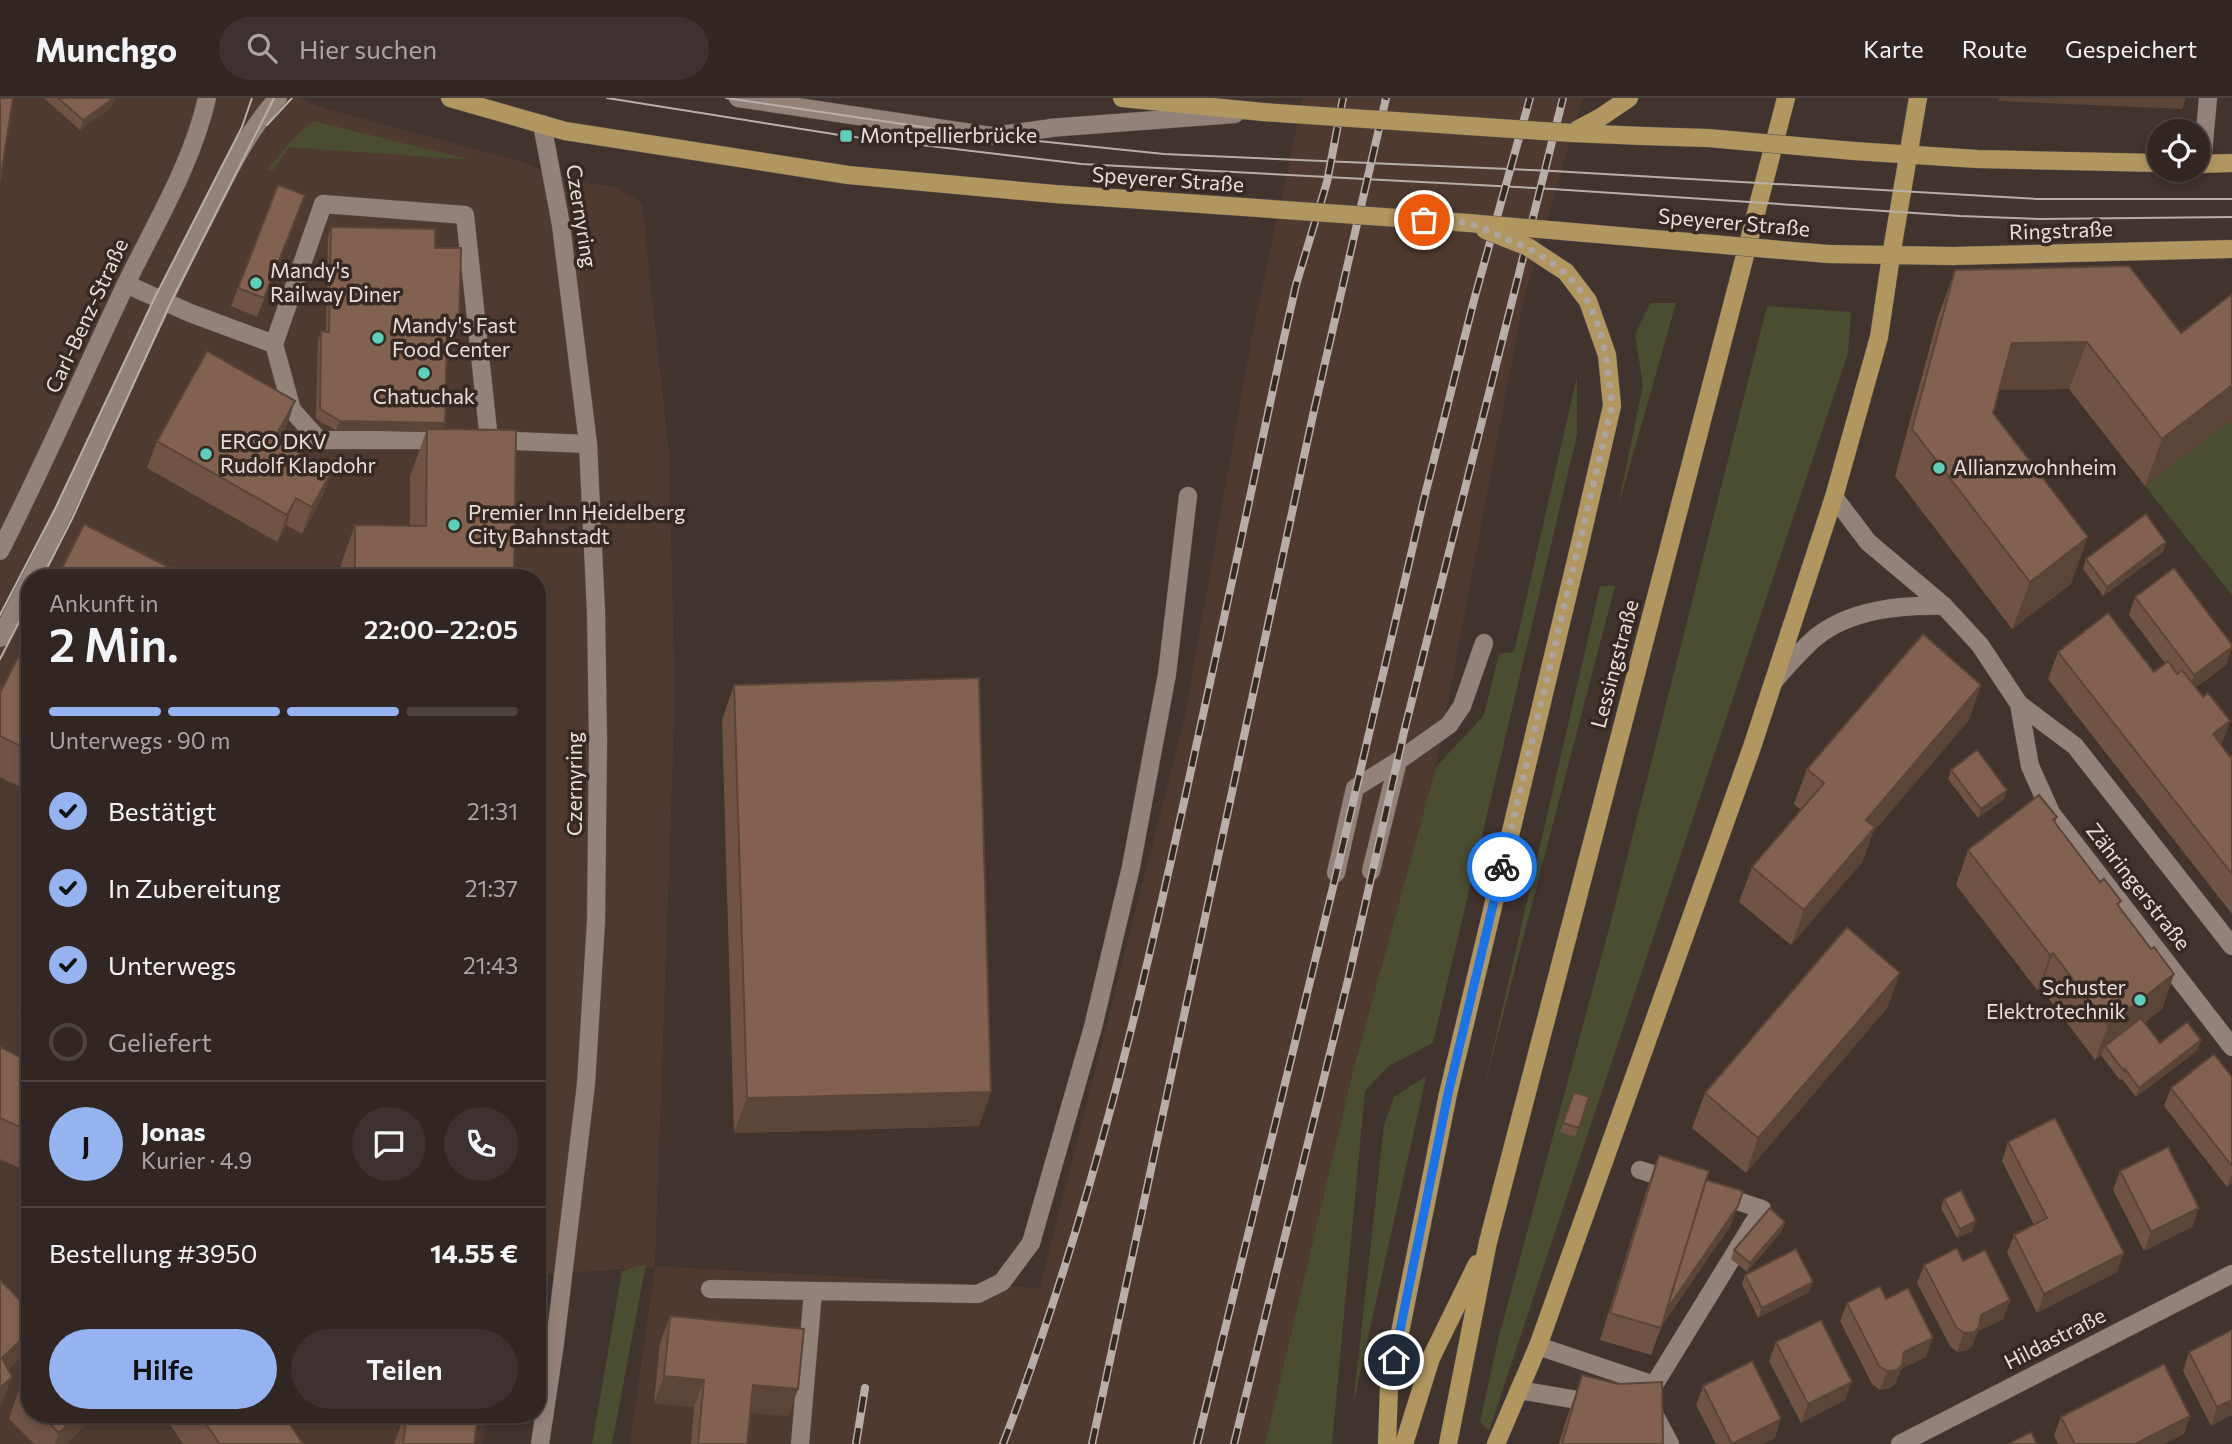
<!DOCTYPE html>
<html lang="de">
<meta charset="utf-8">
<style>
:root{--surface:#312622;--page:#3d322f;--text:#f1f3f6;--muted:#a8a5a5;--line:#4c4340;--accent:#95b2f1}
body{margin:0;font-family:Commissioner,sans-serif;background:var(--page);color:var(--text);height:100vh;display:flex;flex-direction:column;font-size:26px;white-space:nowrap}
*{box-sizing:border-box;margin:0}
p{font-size:23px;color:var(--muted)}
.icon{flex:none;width:38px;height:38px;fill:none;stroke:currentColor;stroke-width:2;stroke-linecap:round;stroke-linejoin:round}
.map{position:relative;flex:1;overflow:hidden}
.panel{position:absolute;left:21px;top:471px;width:525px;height:854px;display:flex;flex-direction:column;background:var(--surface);border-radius:28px;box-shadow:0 4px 10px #0003,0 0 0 2px var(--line)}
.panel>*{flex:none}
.buttons{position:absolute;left:2147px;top:21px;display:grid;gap:14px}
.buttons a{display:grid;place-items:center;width:63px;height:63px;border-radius:50%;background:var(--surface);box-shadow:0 4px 10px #0003,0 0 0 2px var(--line);font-size:35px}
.pin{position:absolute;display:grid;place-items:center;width:60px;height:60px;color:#fff;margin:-30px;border:4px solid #fff;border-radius:50%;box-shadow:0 2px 7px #0007}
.courier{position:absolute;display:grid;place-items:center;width:70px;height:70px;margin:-35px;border:5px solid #1a73e8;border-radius:50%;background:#fff;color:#222;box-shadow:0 2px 9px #0007}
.head em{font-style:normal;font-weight:600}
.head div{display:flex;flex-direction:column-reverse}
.head{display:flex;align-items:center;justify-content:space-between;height:119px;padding:0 28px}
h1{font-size:46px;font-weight:600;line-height:52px}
.bar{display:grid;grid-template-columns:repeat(4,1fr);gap:10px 7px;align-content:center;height:84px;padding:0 28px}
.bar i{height:9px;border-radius:5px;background:var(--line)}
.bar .active{background:var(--accent)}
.bar p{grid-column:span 4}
.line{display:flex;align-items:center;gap:18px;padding:0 28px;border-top:2px solid var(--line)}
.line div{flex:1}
.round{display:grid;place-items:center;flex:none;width:74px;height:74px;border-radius:37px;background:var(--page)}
ol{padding:0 28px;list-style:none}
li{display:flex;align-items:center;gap:21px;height:77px}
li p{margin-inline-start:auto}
li .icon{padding:7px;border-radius:50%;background:var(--accent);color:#111;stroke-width:4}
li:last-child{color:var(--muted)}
li i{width:38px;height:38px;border:4px solid var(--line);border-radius:50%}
.primary-button{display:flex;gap:14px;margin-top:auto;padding:14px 28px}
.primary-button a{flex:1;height:80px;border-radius:42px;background:var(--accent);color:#111;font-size:28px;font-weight:600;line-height:80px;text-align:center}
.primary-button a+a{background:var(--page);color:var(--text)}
header{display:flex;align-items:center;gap:42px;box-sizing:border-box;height:98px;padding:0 35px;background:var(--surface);border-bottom:2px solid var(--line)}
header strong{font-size:33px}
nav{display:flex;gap:38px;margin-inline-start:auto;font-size:24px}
.search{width:490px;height:63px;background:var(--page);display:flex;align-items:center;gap:18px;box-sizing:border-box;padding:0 24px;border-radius:38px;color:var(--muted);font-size:26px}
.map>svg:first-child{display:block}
</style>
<header>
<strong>Munchgo</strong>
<div class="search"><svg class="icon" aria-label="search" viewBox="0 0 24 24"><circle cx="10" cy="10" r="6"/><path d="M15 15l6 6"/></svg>Hier suchen</div>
<nav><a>Karte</a><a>Route</a><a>Gespeichert</a></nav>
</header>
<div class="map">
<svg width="2232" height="1346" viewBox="0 0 2232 1346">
<rect width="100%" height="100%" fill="#41332d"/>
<!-- built -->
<path fill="#4e3a31" d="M0,0h298l29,11 192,52 53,20 43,6 27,16 27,251 6,244 -20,568 385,22 145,-573 68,-385 50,-232h280l-59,200 -88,469 -83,304 -88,373h-635l25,-177 -118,8v-697h-507v836h456l-3,30h-483z"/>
<!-- green -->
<path fill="#4a4d30" d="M314,23l157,39 -182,-13 -15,23 -7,-1 30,-34z
M1650,205h26l-59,208 26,-126 -8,-50z
M1767,208l84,6 -3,41 -359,1078 -9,-9 18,-82 113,-419z
M1577,278v59l-144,608 -44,23 -24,25 -33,353h-67l88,-373 83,-304 48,-52 15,-61 15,-2z
M2232,321v176l-87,-109z
M1600,488h15l-132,506z
M1426,978l-3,15 -70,314 31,-280 10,-28z
M646,1166l-34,180h-20l30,-173z"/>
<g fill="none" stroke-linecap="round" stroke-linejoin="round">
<!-- service casing -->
<g stroke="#5d524c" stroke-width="19">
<path id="service" d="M738,0l253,38 61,-8
M1049,30l186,-14
M126,186l64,29 84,31 49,-140 142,11 24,225 99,4
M274,246l18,66 27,30h125
M31,480c58,-113 107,-230 165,-343 25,-47 45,-97 82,-137
M0,540l30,-58
M1371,773l27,-110 51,-36 13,-19 22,-63
M1336,775l19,-85 43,-27
M1640,1072l32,10
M710,1191l268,5 24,-12 29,-39 62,-216 38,-160 36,-193 21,-178
M1538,1248l116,39 108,-176 -43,-14
M1519,1292l76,13
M1650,1316h4l16,30
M800,1346l13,-152"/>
</g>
<!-- minor casing -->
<g stroke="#5d524c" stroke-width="19">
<path id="minor" d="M2202,66l6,-66
M1834,399l34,45 76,64 36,39 39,59 11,62 21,47 181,234
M1774,583c13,-15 26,-30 41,-43 35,-29 86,-33 129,-32
M2019,606l56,42 157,200
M1900,1346l332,-170"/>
</g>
<!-- secondary casing -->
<g stroke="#5d524c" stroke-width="19">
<path id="secondary" d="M0,453c45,-88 84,-179 127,-269 29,-60 65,-118 80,-184
M540,1346l15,-101 31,-259 10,-162 2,-181 -2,-130 -8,-167 -27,-219 -19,-101"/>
</g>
<!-- primary casing -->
<g stroke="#5d524c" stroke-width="19">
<path id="primary" d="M450,0l115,33 283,44 207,19 160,11
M1122,0l141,14
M1573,34l28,-15 28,-19
M1572,35l71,3
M1854,53l123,8 183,4
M2198,66l34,-1
M1828,156l125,2 279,-7
M1387,1346l2,-57 59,-293 130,-542
M1404,1346l27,-86 46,-94
M1448,1346l40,-202 298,-1144
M1496,1346l42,-98 214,-599 82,-250 45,-160 12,-81 27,-158"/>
</g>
<!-- service -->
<use href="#service" stroke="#92827a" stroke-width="18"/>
<!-- minor -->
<use href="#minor" stroke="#92827a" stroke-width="18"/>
<!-- secondary -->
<use href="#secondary" stroke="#92827a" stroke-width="18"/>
<!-- primary -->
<use href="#primary" stroke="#b29660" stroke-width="18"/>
<!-- tram -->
<path stroke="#b8aea9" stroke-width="2" d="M607,0l239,38 236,28 470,25 408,27 80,3 192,-2
M726,0l244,36 194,20 389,17 484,28h195
M267,27l25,-27
M42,480l30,-59 98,-215 104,-206
M0,517l55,-106 100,-212 87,-170 10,-29
M0,561l30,-58"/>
<!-- rail casing -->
<g stroke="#b8aea9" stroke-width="8">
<path id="rail" d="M856,1346l9,-56
M1003,1346c87,-226 142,-460 193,-697 30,-136 59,-273 88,-409l12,-53 31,-103 16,-84
M1092,1346l221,-1029 73,-317
M1197,1346l138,-565 89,-380 50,-199 56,-202
M1234,1346l115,-468 55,-244 159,-634"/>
</g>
<!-- rail -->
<use href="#rail" stroke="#362923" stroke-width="5" stroke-dasharray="16" stroke-linecap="butt"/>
<!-- primary-bridge casing -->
<g stroke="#5d524c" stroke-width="19" stroke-linecap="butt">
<path id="primary-bridge" d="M1263,14l309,21
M1643,38l65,2 146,13
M1215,107l254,18 359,31
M1485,132l43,17 38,25 22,29 19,54 5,51 -34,146"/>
</g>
<!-- primary-bridge -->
<use href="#primary-bridge" stroke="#b29660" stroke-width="18"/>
</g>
<!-- wall -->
<path fill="#705345" d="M44,0h71l-4,9 -31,23z
M305,97l-48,122 -26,-11 7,-18z
M331,129l104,21 24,77 -3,9h-9l-4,95 71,149h-176v-5l17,-48 55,1v-50l16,-44 -90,-2 -20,-11 2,-78 3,-10 5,1 2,-96z
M1955,172l226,63 51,-39v125l-87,67 -76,-97 -70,1 -6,23 78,171 -59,45 -117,-153 43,-159z
M286,330l-8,13 44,57 -20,36 -16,-9 -9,17 -130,-74 10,-27z
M2166,444l-3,10 -60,44 -20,-27 3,-10z
M2135,499l91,68 -30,22 7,10 27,24 -9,24 9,12 2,-1v158l-184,-235 10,-27 96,20 11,-9 -36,-48z
M30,535v159l-30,-15v-84z
M734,587l257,407 -12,34 -245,7 -12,-413z
M1969,622l-96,112 -11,30 -71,83 -52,-43 13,-35 49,-57 -7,-6 13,-35z
M1951,672l56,20 -3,9 -26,19 -30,-39z
M2057,719l-2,6 45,59 21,19 -2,5 32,43 23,25 -12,35 -18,14 16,20 38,7 -62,47 -14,-18 -2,1 -19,-25 -6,5 -54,-72 -4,2 -81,-105 12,-35z
M1900,875l-13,35 -141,165 -54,-45 13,-35z
M30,881v37l-12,-6z
M0,949l30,15v111l-30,-14z
M2232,979v106l-5,4 -63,-81 7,-18z
M1574,994l15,5 -14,40 -15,-5z
M2008,1044l109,130 -80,41 -30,-60 7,-18 20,-10 -32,-64z
M1659,1057l72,70 -69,100 -11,30 -51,-15 49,-158z
M2120,1073l79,37 -7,19 -48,24 -31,-61z
M1944,1101l29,32 -16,7 -16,-30z
M1782,1133l-35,41 -16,-13 3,-9z
M1963,1163l47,39 -7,19 -25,12 -6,15 -5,4 -10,2 -7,-6 -33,-63 7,-18z
M1745,1177l68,7 -4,10 -51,26 -16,-34z
M1886,1201l40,58 -25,12 -6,15 -5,4 -10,2 -8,-6 -32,-63 7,-18z
M670,1218l128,73 -10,27 -38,-4 -3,32h-56l3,-37 -40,-4 6,-60z
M1776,1244l69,58 -44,23 -32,-62z
M2189,1254l43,63 -21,11 -28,-55z
M1582,1277l81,69h-104l6,-21z
M30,1282v34h61l-2,7 -23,23h-32l-25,-25 9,-27z
M1703,1288l72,52 -13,6h-46l-20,-39z
M163,1316h120l20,30h-120z
M405,1316h60l9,30h-80z
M2061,1319l123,17 -20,10h-106l-4,-9z"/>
<!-- shaded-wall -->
<path fill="#5b4438" d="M115,0l-4,9 -31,23 3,-10z
M1999,0h187l-4,11 -184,-8z
M434,226l25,1 -3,9h-26z
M2087,244l-18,47 -74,1 17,-47z
M2232,287v34l-87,67 17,-47z
M295,303l-9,27 -21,38 9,-27z
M340,323l105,2 -4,9 -14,-3 -1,3 -90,-2z
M332,373l-10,27 -20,36 10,-27z
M296,400l-10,27 -9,17 10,-27z
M2088,439l-17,47 -59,45 18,-47z
M2166,444l-3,10 -60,44 4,-9z
M2232,549l-6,18 -39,29 7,-19z
M1981,587l-12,35 -96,112 -11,30 -71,83 13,-35 62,-90z
M2230,623l-10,27 -7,-14z
M2007,692l-3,9 -26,19 3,-9z
M2053,855l-12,35 -4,2 13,-35z
M1900,875l-13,35 -141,165 12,-35z
M2174,876l-12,35 -54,41 -3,-4 -4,9 -6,5 13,-35z
M2201,942l-3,10 -62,47 3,-9z
M991,994l-12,34 -245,7 13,-35z
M2232,1076v9l-5,4z
M1738,1108l-7,19 -72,103 7,-18z
M2199,1110l-7,19 -48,24 7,-19z
M1976,1123l-3,10 -16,7 3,-9z
M1785,1124l-3,9 -35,41 3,-9z
M2124,1155l-7,19 -80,41 7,-19z
M1813,1184l-4,10 -51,26 4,-10z
M2010,1202l-7,19 -25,12 -6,15 -5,4 -10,2 7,-19 17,-18z
M30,1233v17l-30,30 2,-20z
M1933,1240l-7,19 -25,12 -6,15 -5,4 -10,2 7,-19 17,-19z
M664,1278l40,4 -10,27 -40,-4z
M12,1279l-10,27 -2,2v-18z
M1852,1284l-7,18 -44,23 7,-19z
M753,1287l45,4 -10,27 -45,-4z
M2232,1302v15l-21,11 6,-19z
M78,1316h13l-2,7 -23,23h-11l4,-11z
M2190,1318l-6,18 -20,10h-29z
M1781,1321l-6,19 -13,6h-29z"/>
<!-- building -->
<path fill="#826150" stroke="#5b4438" stroke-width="2" d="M0,0h13l-13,84z
M58,0h56l-31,22z
M278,87l27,10 -41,103 -26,-10z
M331,129l104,2v19h26l-2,77 -25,-1 -1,9 14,1 -2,89 -105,-2 -20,-12 1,-78 8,1z
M2129,168l52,67 51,-39v91l-70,54 -75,-97 -75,1 -19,70 95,124 -58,45 -118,-153 43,-159z
M207,253l88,50 -21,38 58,32 -20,36 -16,-9 -9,17 -130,-74z
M427,331l89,1 -2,148h-159v-53l71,1z
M2146,416l20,28 -59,45 -21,-28z
M84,426l106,54h-133z
M2174,470l58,77v2l-38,28 -59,-78z
M2108,515l46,59 14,-11 9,13 5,-4 21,27 5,-4 22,28 -17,13 17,23 2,-1v118l-174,-222z
M30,535v118l-30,-15v-43z
M1923,536l58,51 -115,135 9,7 -71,83 -52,-43 72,-84 -17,-14z
M979,580l12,414 -244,6 -13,-413z
M1977,652l30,40 -26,19 -30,-39z
M2039,697l18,22 -4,3 47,62 4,-3 17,22 -4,3 34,45 3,-2 20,27 -66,51 -55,-72 -3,2 -82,-105z
M1847,829l53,46 -142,165 -53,-45z
M2141,920l19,25 27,-21 14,18 -62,48 -14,-19 -1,2 -19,-25z
M0,949l30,15v70l-30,-14z
M2214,956l18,23v89l-61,-78z
M1574,994l15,5 -10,31 -16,-5z
M2055,1020l69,135 -80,41 -30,-59 33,-17 -39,-76z
M2168,1049l31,61 -48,24 -31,-61z
M1659,1057l50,16 -48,157 -51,-15z
M1706,1082l37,11 -5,15 -71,103z
M1961,1092l15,31 -16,8 -16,-30z
M1770,1110l15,14 -35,41 -16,-13z
M1957,1150l6,13 22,-11 25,50 -29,15 -2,12 -5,5 -10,1 -8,-6 -32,-62z
M1796,1151l17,33 -51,26 -17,-33z
M0,1182l30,31v20l-28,27 10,19 -12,11z
M1880,1188l6,13 22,-11 25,50 -29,14 -2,13 -5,5 -10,1 -8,-5 -32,-63z
M670,1218l134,13 -6,60 -45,-4 -6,59h-49l6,-64 -40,-4z
M1821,1222l31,62 -44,22 -32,-62z
M2232,1232v70l-15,7 -28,-55z
M1752,1263l29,58 -49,25 -29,-58z
M2164,1266l26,52 -55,28h-60l-14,-27z
M1582,1277l36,9 44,-2 1,62h-101z
M30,1282v23l-12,-11z
M40,1316h38l-19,19z
M199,1316h84l20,30h-83z
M407,1316h58l13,2 -4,28h-71z
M2031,1334l6,12h-29z"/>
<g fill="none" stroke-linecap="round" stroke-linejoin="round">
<!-- done -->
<path stroke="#aea39e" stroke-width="7" stroke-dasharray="0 12.6" d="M1424,122c14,1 29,1 42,3 15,3 31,12 45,18 83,34 93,83 101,165l-110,461"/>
<!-- route -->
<path stroke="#1a73e8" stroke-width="9" d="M1394,1262l54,-266 54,-227"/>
</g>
<!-- markers -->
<g fill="#5cceba" stroke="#362923" stroke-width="2.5">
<rect x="839" y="31" width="14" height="14" rx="3.5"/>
<circle cx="256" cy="185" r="7"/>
<circle cx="378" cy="240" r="7"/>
<circle cx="424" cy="275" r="7"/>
<circle cx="206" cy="356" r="7"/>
<circle cx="1939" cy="370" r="7"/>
<circle cx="454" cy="427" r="7"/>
<circle cx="2140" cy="902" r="7"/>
</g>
<g text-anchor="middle" stroke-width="7" stroke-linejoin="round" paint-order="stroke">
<!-- poi labels -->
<g font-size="21" fill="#e8dfdb" stroke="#362923" text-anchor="start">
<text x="860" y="45">Montpellierbrücke</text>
<text x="270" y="180">Mandy's<tspan x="270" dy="24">Railway Diner</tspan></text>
<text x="392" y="235">Mandy's Fast<tspan x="392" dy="24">Food Center</tspan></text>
<text x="424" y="306" text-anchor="middle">Chatuchak</text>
<text x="220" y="351">ERGO DKV<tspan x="220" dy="24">Rudolf Klapdohr</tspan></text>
<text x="1953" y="377">Allianzwohnheim</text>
<text x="468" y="422">Premier Inn Heidelberg<tspan x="468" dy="24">City Bahnstadt</tspan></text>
<text x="2126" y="897" text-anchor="end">Schuster<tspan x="2126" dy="24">Elektrotechnik</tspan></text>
</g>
<!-- street labels -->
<g font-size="21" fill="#e8dfdb" stroke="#362923">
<text transform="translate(1168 82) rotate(4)" y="7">Speyerer Straße</text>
<text transform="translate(581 118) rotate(81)" y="7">Czernyring</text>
<text transform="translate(1734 125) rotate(5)" y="7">Speyerer Straße</text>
<text transform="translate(2061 133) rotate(-2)" y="7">Ringstraße</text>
<text transform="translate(87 218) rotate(-65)" y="7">Carl-Benz-Straße</text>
<text transform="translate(1615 566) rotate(-75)" y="7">Lessingstraße</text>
<text transform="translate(575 686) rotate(-90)" y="7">Czernyring</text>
<text transform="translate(2138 789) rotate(52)" y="7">Zähringerstraße</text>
<text transform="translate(2055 1241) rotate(-27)" y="7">Hildastraße</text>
</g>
</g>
</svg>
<div class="buttons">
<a><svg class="icon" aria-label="locate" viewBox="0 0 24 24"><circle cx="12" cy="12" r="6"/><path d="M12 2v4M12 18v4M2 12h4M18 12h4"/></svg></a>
</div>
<div class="pin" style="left:1424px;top:122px;background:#ea580c"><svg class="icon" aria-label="bag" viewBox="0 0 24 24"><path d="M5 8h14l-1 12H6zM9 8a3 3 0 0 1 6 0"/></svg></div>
<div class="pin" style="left:1394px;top:1262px;background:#1f2937"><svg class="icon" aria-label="home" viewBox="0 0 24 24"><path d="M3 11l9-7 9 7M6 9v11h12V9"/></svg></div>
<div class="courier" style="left:1502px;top:769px"><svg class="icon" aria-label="bike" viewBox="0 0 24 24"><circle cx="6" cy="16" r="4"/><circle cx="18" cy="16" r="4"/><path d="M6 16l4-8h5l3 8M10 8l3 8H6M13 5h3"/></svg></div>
<section class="panel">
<div class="head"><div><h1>2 Min.</h1><p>Ankunft in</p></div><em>22:00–22:05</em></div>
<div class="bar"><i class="active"></i><i class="active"></i><i class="active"></i><i></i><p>Unterwegs · 90 m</p></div>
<ol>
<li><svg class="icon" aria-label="check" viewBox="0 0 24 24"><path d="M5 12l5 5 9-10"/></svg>Bestätigt<p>21:31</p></li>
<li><svg class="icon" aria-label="check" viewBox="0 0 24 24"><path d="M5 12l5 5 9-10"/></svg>In Zubereitung<p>21:37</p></li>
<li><svg class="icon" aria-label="check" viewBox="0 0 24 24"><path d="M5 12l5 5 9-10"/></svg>Unterwegs<p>21:43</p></li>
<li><i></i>Geliefert</li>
</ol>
<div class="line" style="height:126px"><b class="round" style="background:var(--accent);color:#111">J</b><div><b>Jonas</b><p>Kurier · 4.9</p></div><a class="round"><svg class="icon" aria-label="chat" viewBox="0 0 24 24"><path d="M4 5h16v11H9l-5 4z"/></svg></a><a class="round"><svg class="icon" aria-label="phone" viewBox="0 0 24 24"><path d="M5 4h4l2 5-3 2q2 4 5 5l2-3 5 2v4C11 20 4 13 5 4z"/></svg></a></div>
<div class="line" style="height:91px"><div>Bestellung #3950</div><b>14.55 €</b></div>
<div class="primary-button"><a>Hilfe</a><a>Teilen</a></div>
</section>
</div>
